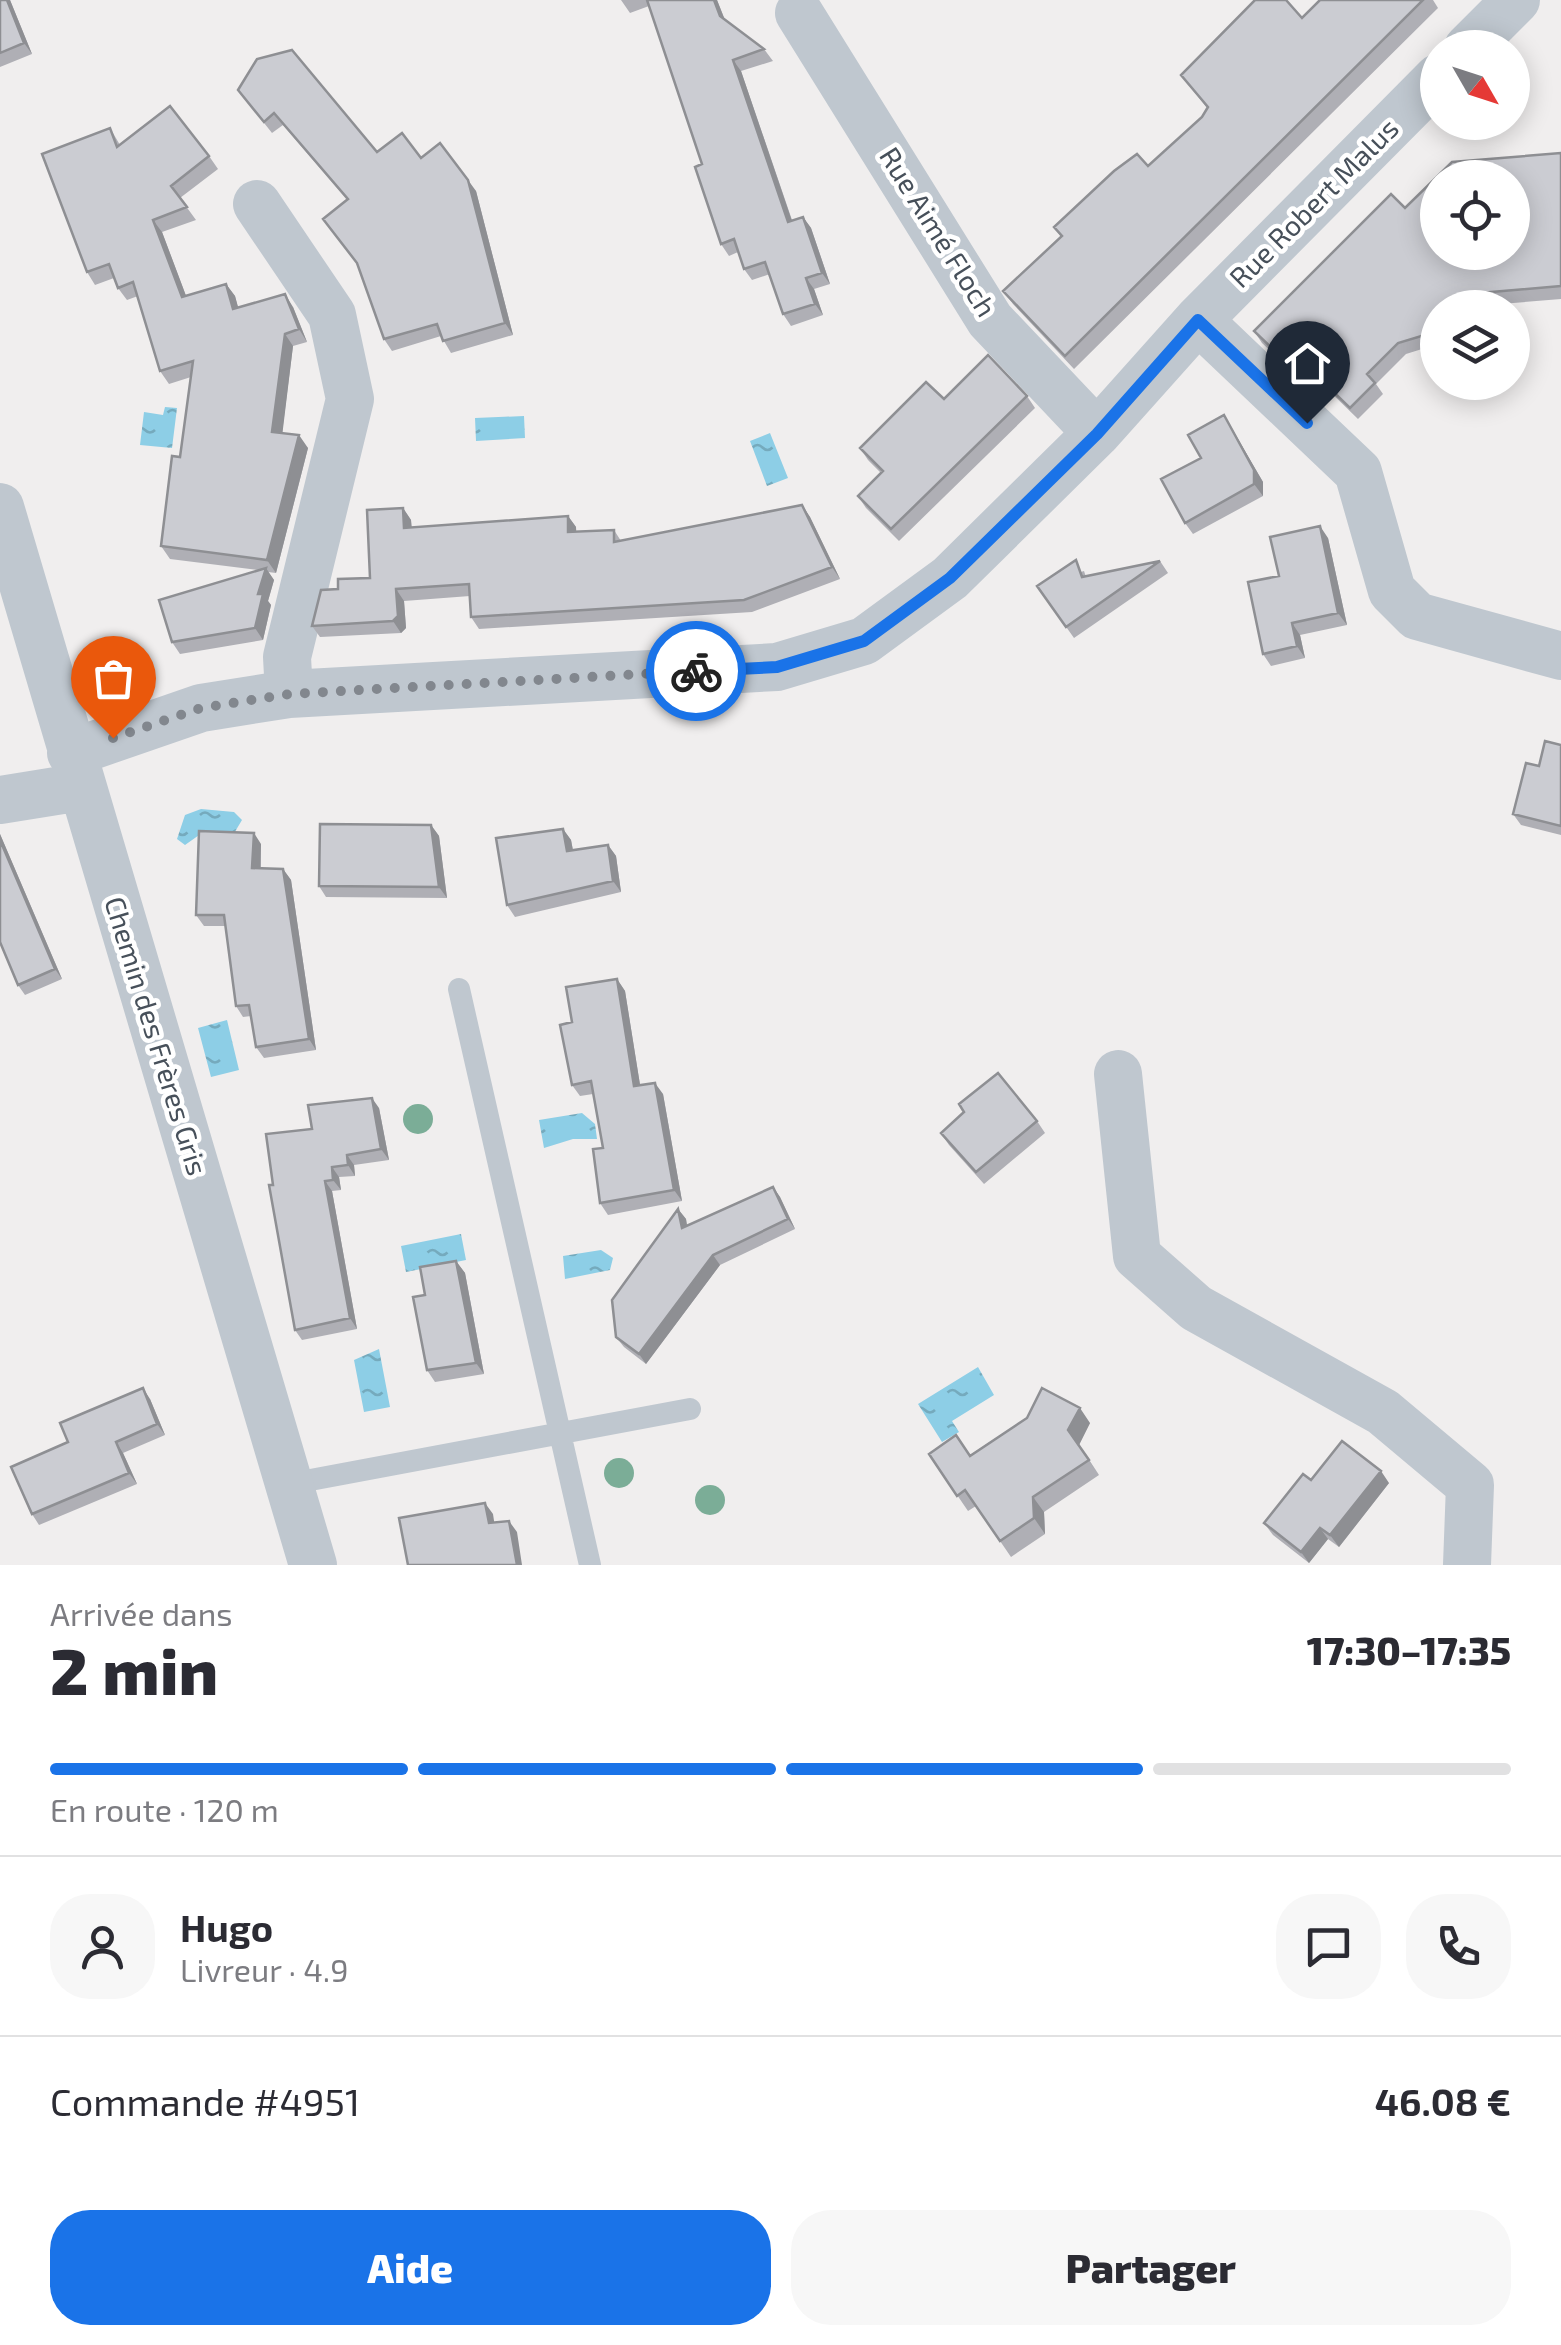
<!DOCTYPE html>
<html lang="fr">
<meta charset="utf-8">
<style>
:root{--surface:#fff;--page:#f7f7f7;--text:#2b2b33;--muted:#7c7c81;--line:#e1e1e2;--accent:#1a73e8}
body{margin:0;font-family:"Exo 2",sans-serif;background:var(--page);color:var(--text);height:100vh;display:flex;flex-direction:column;font-size:38px;white-space:nowrap}
*{box-sizing:border-box;margin:0}
p{font-size:32px;color:var(--muted)}
.icon{flex:none;width:55px;height:55px;fill:none;stroke:currentColor;stroke-width:2;stroke-linecap:round;stroke-linejoin:round}
.map{position:relative;height:1565px;overflow:hidden}
.drawer{display:flex;flex-direction:column;background:var(--surface);flex:1}
.drawer>*{flex:none}
.needle{width:65px;rotate:129deg}
.buttons{position:absolute;left:1420px;top:30px;display:grid;gap:20px}
.buttons a{display:grid;place-items:center;width:110px;height:110px;border-radius:50%;background:var(--surface);box-shadow:0 5px 25px #0003;font-size:50px}
.pin{position:absolute;display:grid;place-items:center;width:85px;height:85px;color:#fff;margin:-102px -42px;border-radius:50% 50% 50% 0;rotate:-45deg;box-shadow:0 0 10px #0007}
.pin .icon{rotate:45deg}
.courier{position:absolute;display:grid;place-items:center;width:100px;height:100px;margin:-50px;border:8px solid #1a73e8;border-radius:50%;background:#fff;color:#222;box-shadow:0 2px 12px #0007}
.headline em{font-style:normal;font-weight:800}
.headline div{display:flex;flex-direction:column-reverse}
.headline{display:flex;align-items:center;justify-content:space-between;height:170px;padding:0 50px}
h1{font-size:65px;font-weight:800;line-height:75px}
.bar{display:grid;grid-template-columns:repeat(4,1fr);gap:15px 10px;align-content:center;height:120px;padding:0 50px}
.bar i{height:12px;border-radius:8px;background:var(--line)}
.bar .current{background:var(--accent)}
.bar p{grid-column:span 4}
.line{display:flex;align-items:center;gap:25px;padding:0 50px;border-top:2px solid var(--line)}
.line div{flex:1}
.round{display:grid;place-items:center;flex:none;width:105px;height:105px;border-radius:40px;background:var(--page)}
.primary-button{display:flex;gap:20px;margin-top:auto;padding:20px 50px}
.primary-button a{flex:1;height:115px;border-radius:40px;background:var(--accent);color:#fff;font-size:40px;font-weight:800;line-height:115px;text-align:center}
.primary-button a+a{background:var(--page);color:var(--text)}
.map>svg:first-child{display:block}
</style>
<div class="map">
<svg width="1561" height="1565" viewBox="0 0 1561 1565">
<defs>
<pattern id="water-ripples" width="26" height="14" patternUnits="userSpaceOnUse" patternTransform="scale(2.5)"><rect width="26" height="14" fill="#8dcee6"/><path d="M2 4q2-2 4 0t4 0M15 11q2-2 4 0t4 0" fill="none" stroke="#75aabd"/></pattern>
</defs>
<rect width="100%" height="100%" fill="#f0eeee"/>
<!-- water -->
<path fill="url(#water-ripples)" d="M165,407l12,1 -5,40 -32,-3 4,-33 19,3z
M524,416l1,22 -49,3 -1,-23z
M770,433l18,45 -21,8 -17,-45z
M201,809l33,3 8,8 -9,15 -31,-2 -17,12 -8,-6 8,-24z
M227,1020l12,50 -28,7 -13,-49z
M582,1113l13,11 2,15h-24l-29,9 -5,-28z
M461,1234l5,26 -60,12 -5,-26z
M601,1250l12,8 -3,12 -45,9 -2,-23z
M379,1349l11,58 -26,5 -10,-52z
M978,1367l16,28 -42,26 7,11 -17,10 -24,-38z"/>
<g fill="none" stroke-linecap="round" stroke-linejoin="round">
<!-- lane -->
<path stroke="#bfc7cf" stroke-width="22" d="M459,989l131,576
M289,1484l401,-75"/>
<!-- street -->
<path stroke="#bfc7cf" stroke-width="48" d="M799,13l191,307 107,113
M1468,48l48,-48
M257,204l75,111 18,84 -63,258 2,37
M1198,320l160,152 34,119 25,25 144,40
M0,507l313,1058
M71,753l130,-45 88,-14 488,-27 87,-26 86,-63 147,-145 101,-113 240,-242
M0,800l81,-13
M1118,1074l19,182 59,52 187,104 87,73 -3,80"/>
</g>
<!-- trees -->
<g fill="#7bad97">
<circle cx="418" cy="1119" r="15"/>
<circle cx="619" cy="1473" r="15"/>
<circle cx="710" cy="1500" r="15"/>
</g>
<!-- wall -->
<path fill="#afafb5" d="M0,0h10l22,54 -32,13z
M621,0h96l8,20 39,29 9,12 -32,10 51,149 11,-3 8,11 19,56 -16,5 9,26 -32,11 -8,-12 -13,-40 -18,6 -8,-11 -6,-17 -9,4 -8,-12 -19,-80 -53,-158 -19,7z
M1320,0h113l5,8 -364,361 -61,-65 -10,-13 58,-54 -7,-10 94,-61 54,-49 5,-9 -26,-33 121,-57z
M238,90l139,62 44,6 55,33 37,144 -62,18 -10,-17 -49,15 -8,-12 -37,-139 -64,-75 -11,8z
M110,128l10,17 89,11 9,13 -38,29 16,22 -34,12 24,64 40,-12 9,12 3,12 55,-1 14,35 -14,4 -11,87 26,15 -32,125 -8,-1 6,8 -6,21 3,4 -8,35 -83,14 -8,-12 87,-72 -89,-11 -9,-13 19,-89 11,-80 -22,7 -9,-13 -22,-75 -11,4 -9,-12 -4,-10 -19,7 -8,-13z
M1561,153v146l-73,6 -2,3h-48v36l-32,10 -30,30 7,10 -25,25 -37,-36 -8,8 -51,-48 -8,-12 151,-123z
M1027,396l8,12 -136,133 -33,-33 -8,-12 23,-23 -13,-13 -8,-12 84,-49z
M1224,415l39,67v14l-70,38 -8,-11 16,-65z
M802,505l8,12 30,62 -88,33 -273,17 -8,-12 -1,-21 -66,5 2,27 -5,5 -81,4 -8,-11 26,-37 32,-11 33,-70 8,12 1,8 156,-12 8,11v5l38,-2 7,11z
M1328,538l19,87 -47,10 5,23 -34,8 -8,-12 16,-78z
M1160,561l8,12 -94,65 -37,-52 47,-15 2,6z
M1561,745v90l-40,-10 -8,-11 26,-48z
M431,825l8,11 8,62 -121,-1 -7,-11z
M563,829l8,11 2,10 35,-5 8,11 5,36 -106,25 -8,-12z
M0,834l62,145 -37,16 -7,-10 -18,-43z
M261,844v24l22,1 8,11 25,170 -52,8 -8,-11 -5,-31 -8,1 -7,-11 -10,-80h-22l-8,-11z
M617,979l8,12 15,94 23,9 19,107 -74,14 -8,-12 3,-55 -10,-54 -13,2 -8,-11v-63z
M379,1108l10,52 -35,5 1,11 -16,1 2,13 -9,1 25,138 -55,11 -7,-10 -22,-145 39,-56z
M1037,1121l8,12 -61,51 -35,-39 -8,-12z
M773,1187l7,10 15,32 -75,36 -74,99 -22,-17 -8,-10 62,-128 8,10 1,7z
M456,1261l9,12 19,101 -49,8 -8,-12 -2,-75z
M150,1399l15,36 -42,18 14,31 -98,41 -7,-11 36,-72z
M1027,1418l63,5 -11,22 20,30 -55,37 1,22 -34,23 -35,-51 -8,5 -39,-57 41,1z
M1311,1480l78,3 -50,64 -11,-8 -19,24 -36,-28 -9,-12z"/>
<!-- shaded-wall -->
<path fill="#8e8f93" d="M7,0h3l22,54 -8,-11z
M714,0h3l11,28 -8,-12z
M733,60l8,11 55,162 -8,-11z
M468,180l8,11 37,144 -8,-12z
M803,217l8,11 19,56 -8,-11z
M153,220l9,12 29,77 -9,-12z
M806,278l8,11 9,26 -8,-11z
M226,284l9,12 7,25 -9,-12z
M1480,293l8,12 -2,3h-19z
M285,294l8,13 14,35 -8,-13z
M285,334l8,12 -12,99 -9,-13z
M1224,415l39,67v14l-9,-12z
M299,435l9,13 -32,125 -9,-13z
M802,505l8,12 30,62 -8,-12z
M403,508l8,12 1,20 -8,-12z
M568,516l8,11 1,17 -9,-12z
M1320,526l8,12 19,87 -9,-12z
M266,568l8,12 -6,21 3,4 -8,35 -8,-12 3,-34z
M396,589l8,12 2,27 -5,5 -8,-12z
M1292,623l8,12 5,23 -8,-12z
M431,825l8,11 8,62 -8,-11z
M563,829l8,11 4,22 -8,-11z
M254,833l7,11 -1,35 -8,-11z
M0,834l62,145 -7,-10 -55,-129z
M608,845l8,11 5,36 -8,-11z
M283,869l8,11 25,170 -7,-11z
M617,979l8,12 17,106 -8,-11z
M655,1083l8,11 19,107 -8,-11z
M372,1098l7,10 10,52 -8,-11z
M347,1155l7,10 1,11 -7,-11z
M332,1167l7,10 2,13 -8,-10z
M325,1181l7,10 25,138 -7,-11z
M773,1187l7,10 15,32 -7,-10z
M678,1209l8,10 3,20 -7,-11z
M713,1255l7,10 -74,99 -7,-10z
M456,1261l9,12 19,101 -8,-11z
M143,1388l7,11 15,36 -8,-11z
M1080,1408l10,15 -11,22 20,30 -31,-45z
M116,1442l7,11 14,31 -8,-11z
M1381,1471l8,12 -50,64 -9,-12z
M1033,1497l11,15 1,22 -11,-16z
M485,1503l8,11 3,20 -7,-11z
M509,1521l8,11 5,33h-5z
M1320,1528l8,11 -19,24 -8,-11z"/>
<!-- building -->
<path fill="#cbccd2" stroke="#8e8f93" stroke-width="2.5" fill-rule="evenodd" d="M0,0h7l17,43 -24,10z
M647,0h67l6,16 44,33 -31,11 55,162 15,-5 19,56 -16,5 9,26 -32,10 -18,-52 -21,7 -10,-30 -13,5 -26,-77 7,-3z
M1255,0h31l16,18 18,-18h103l-358,356 -62,-65 59,-55 -8,-9 60,-56 23,-17 11,12 54,-49 6,-10 -27,-32z
M292,50l85,102 25,-19 19,25 19,-15 28,37 37,143 -62,18 -6,-17 -53,15 -27,-76 -34,-44 25,-20 -74,-86 -10,9 -26,-32 19,-31z
M170,106l39,50 -38,30 16,21 -34,13 29,77 44,-13 7,25 52,-15 14,35 -14,5 -13,98 27,3 -32,125 -106,-14 11,-90 8,1 13,-96 -33,10 -27,-89 -15,6 -9,-24 -22,8 -45,-118 68,-26 7,19z
M1561,153v133l-81,7 -13,15h-29v23l-40,12 -31,31 8,9 -25,25 -37,-36 -8,8 -51,-49 137,-137 14,14 47,-46zM1438,178h74v74h-74z
M988,355l39,41 -136,133 -33,-33 25,-25 -23,-23 66,-66 18,17z
M1224,415l30,55v14l-69,39 -24,-44 40,-21 -13,-23z
M802,505l30,62 -88,33 -273,17 -2,-33 -73,5 2,27 -5,5 -81,5 9,-36 17,-1v-10l32,-1 -3,-68 36,-2 1,20 164,-12v16l46,-2v12z
M1320,526l18,87 -46,10 5,23 -34,8 -15,-72 31,-6 -9,-39z
M1076,560l6,17 78,-16 -94,66 -29,-41z
M266,568l-8,26h5l-8,34 -83,14 -13,-42z
M1545,741l16,4v81l-48,-12 13,-51 13,3z
M320,824l111,1 8,62 -120,-1z
M563,829l4,22 41,-6 5,36 -106,24 -11,-67z
M199,831l55,2 -2,35 31,1 26,170 -53,8 -7,-42 -13,1 -12,-91h-28z
M0,840l55,129 -37,16 -18,-43z
M617,979l17,107 21,-3 19,107 -74,13 -7,-54 10,-1 -12,-67 -19,4 -12,-60 12,-3 -6,-35z
M998,1073l39,48 -61,51 -35,-39 23,-21 -5,-8z
M372,1098l9,51 -34,6 1,10 -16,2 1,13 -8,1 25,137 -55,12 -26,-145h4l-7,-51 46,-5 -4,-24z
M773,1187l15,32 -75,36 -74,99 -23,-17 -4,-37 66,-91 4,19z
M456,1261l20,102 -49,7 -14,-73 12,-2 -5,-28z
M143,1388l14,36 -41,18 13,31 -97,41 -21,-47 57,-25 -8,-19z
M1042,1388l38,20 -12,22 21,30 -56,37 1,21 -34,23 -35,-51 -8,6 -28,-42 27,-19 14,21 57,-38z
M1342,1441l39,30 -51,64 -10,-7 -19,24 -37,-29 39,-49 8,6z
M485,1503l4,20 20,-2 8,44h-109l-9,-47z"/>
<g fill="none" stroke-linecap="round" stroke-linejoin="round">
<!-- done -->
<path stroke="#82878e" stroke-width="10" stroke-dasharray="0 18" d="M113,738l88,-30 89,-14 406,-23"/>
<!-- route -->
<path stroke="#1a73e8" stroke-width="12" d="M696,671l81,-4 87,-26 86,-63 147,-144 101,-114 109,103"/>
</g>
<g text-anchor="middle" stroke-width="9" stroke-linejoin="round" paint-order="stroke">
<!-- street labels -->
<g font-size="28" fill="#47505a" stroke="#fff">
<text transform="translate(1314 203) rotate(-45)" y="10">Rue Robert Malus</text>
<text transform="translate(938 232) rotate(58)" y="10">Rue Aimé Floch</text>
<text transform="translate(156 1036) rotate(73)" y="10">Chemin des Frères Gris</text>
</g>
</g>
</svg>
<div class="buttons">
<a><svg class="needle" viewBox="-14 -14 28 28"><path d="M0-13l5 13h-10z" fill="#e53935"/><path d="M0 13l5-13h-10z" fill="#7c7c81"/></svg></a>
<a><svg class="icon" aria-label="locate" viewBox="0 0 24 24"><circle cx="12" cy="12" r="6"/><path d="M12 2v4M12 18v4M2 12h4M18 12h4"/></svg></a>
<a><svg class="icon" aria-label="layers" viewBox="0 0 24 24"><path d="M12 4l9 5-9 5-9-5zM3 14l9 5 9-5"/></svg></a>
</div>
<div class="pin" style="left:113px;top:738px;background:#ea580c"><svg class="icon" aria-label="bag" viewBox="0 0 24 24"><path d="M5 8h14l-1 12H6zM9 8a3 3 0 0 1 6 0"/></svg></div>
<div class="pin" style="left:1307px;top:423px;background:#1f2937"><svg class="icon" aria-label="home" viewBox="0 0 24 24"><path d="M3 11l9-7 9 7M6 9v11h12V9"/></svg></div>
<div class="courier" style="left:696px;top:671px"><svg class="icon" aria-label="bike" viewBox="0 0 24 24"><circle cx="6" cy="16" r="4"/><circle cx="18" cy="16" r="4"/><path d="M6 16l4-8h5l3 8M10 8l3 8H6M13 5h3"/></svg></div>
</div>
<section class="drawer">
<div class="headline"><div><h1>2 min</h1><p>Arrivée dans</p></div><em>17:30–17:35</em></div>
<div class="bar"><i class="current"></i><i class="current"></i><i class="current"></i><i></i><p>En route · 120 m</p></div>
<div class="line" style="height:180px"><a class="round"><svg class="icon" aria-label="person" viewBox="0 0 24 24"><circle cx="12" cy="8" r="4"/><path d="M4 21q1-7 8-7t8 7"/></svg></a><div><b>Hugo</b><p>Livreur · 4.9</p></div><a class="round"><svg class="icon" aria-label="chat" viewBox="0 0 24 24"><path d="M4 5h16v11H9l-5 4z"/></svg></a><a class="round"><svg class="icon" aria-label="phone" viewBox="0 0 24 24"><path d="M5 4h4l2 5-3 2q2 4 5 5l2-3 5 2v4C11 20 4 13 5 4z"/></svg></a></div>
<div class="line" style="height:130px"><div>Commande #4951</div><b>46.08 €</b></div>
<div class="primary-button"><a>Aide</a><a>Partager</a></div>
</section>
